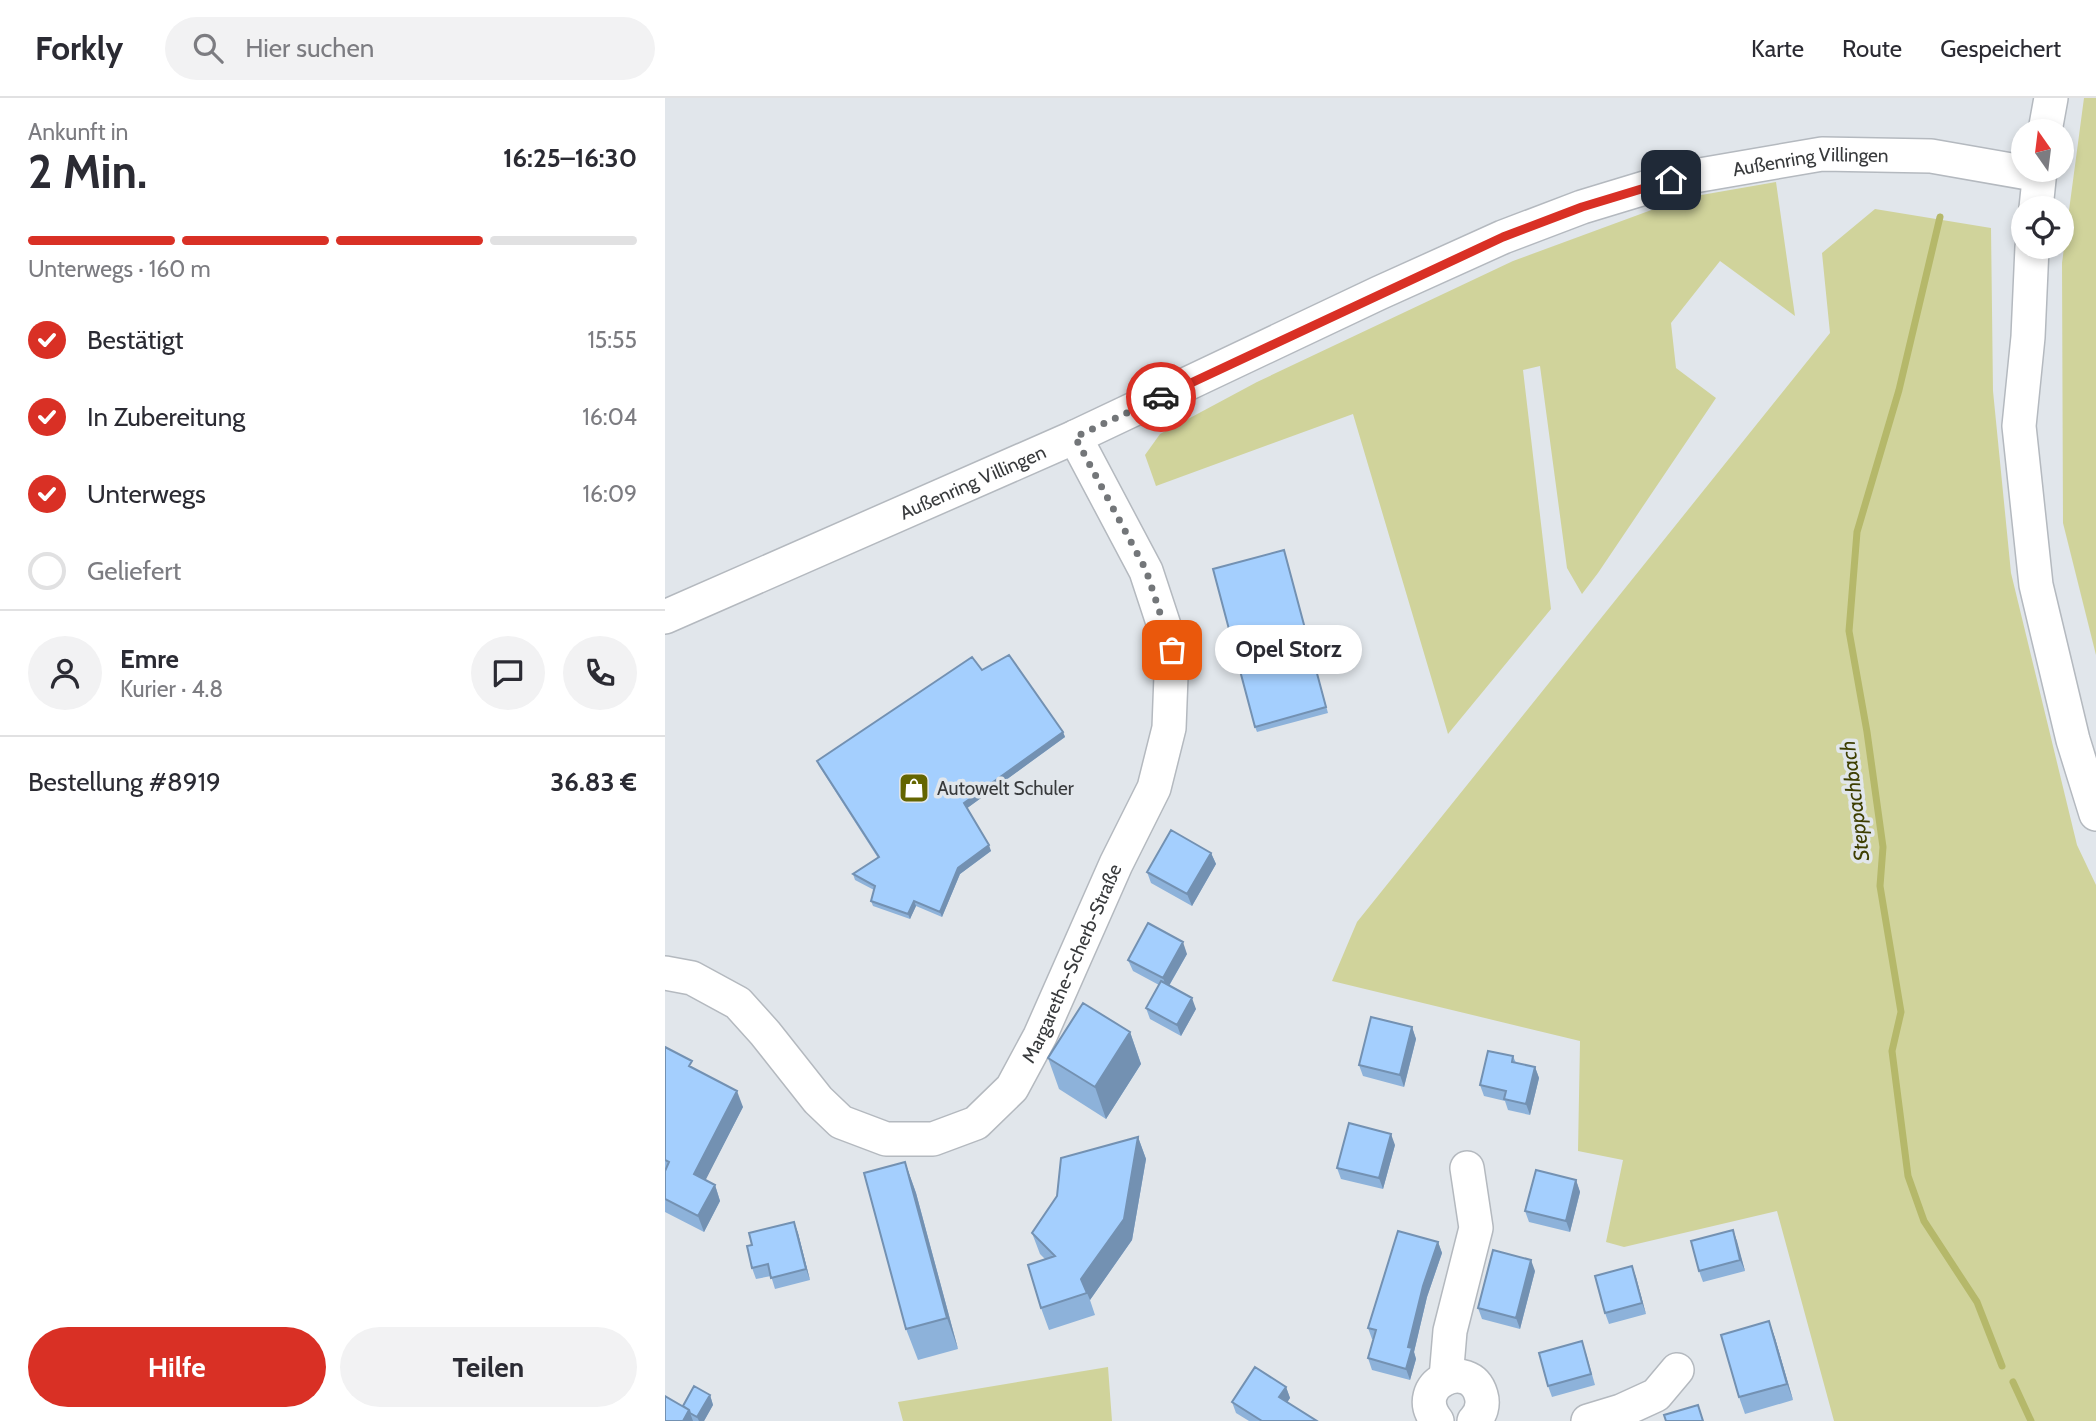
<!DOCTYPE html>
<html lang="de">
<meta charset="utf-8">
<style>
:root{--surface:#fff;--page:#f2f2f3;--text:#2b2b33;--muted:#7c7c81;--line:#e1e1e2;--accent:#d93025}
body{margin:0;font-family:Cabin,sans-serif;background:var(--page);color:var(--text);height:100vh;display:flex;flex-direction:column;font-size:26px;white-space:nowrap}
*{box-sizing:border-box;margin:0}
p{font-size:23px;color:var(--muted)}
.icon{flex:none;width:38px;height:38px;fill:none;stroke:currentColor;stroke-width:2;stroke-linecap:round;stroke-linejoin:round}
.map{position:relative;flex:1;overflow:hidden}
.details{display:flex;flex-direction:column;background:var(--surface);width:665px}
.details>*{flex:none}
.needle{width:46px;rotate:346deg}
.fabs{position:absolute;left:1346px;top:21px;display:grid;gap:14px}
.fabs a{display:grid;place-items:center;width:63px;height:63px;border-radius:50%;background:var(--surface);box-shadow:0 4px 10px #0003;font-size:35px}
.pin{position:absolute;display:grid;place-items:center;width:60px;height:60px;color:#fff;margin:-30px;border-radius:14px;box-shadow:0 4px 10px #0006}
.courier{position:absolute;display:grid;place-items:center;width:70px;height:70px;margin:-35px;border:5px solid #d93025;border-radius:50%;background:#fff;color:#222;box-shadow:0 2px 9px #0007}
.bubble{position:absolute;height:49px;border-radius:24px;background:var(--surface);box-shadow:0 4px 10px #0003;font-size:23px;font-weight:800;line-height:49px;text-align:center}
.overview em{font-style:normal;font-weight:800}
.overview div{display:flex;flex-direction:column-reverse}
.overview{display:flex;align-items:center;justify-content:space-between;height:119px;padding:0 28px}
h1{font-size:46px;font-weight:800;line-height:52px}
.bar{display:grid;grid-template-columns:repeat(4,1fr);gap:10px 7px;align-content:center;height:84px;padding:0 28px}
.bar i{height:9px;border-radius:5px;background:var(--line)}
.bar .active{background:var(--accent)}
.bar p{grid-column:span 4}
.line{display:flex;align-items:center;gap:18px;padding:0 28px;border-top:2px solid var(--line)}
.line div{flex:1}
.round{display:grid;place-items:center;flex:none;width:74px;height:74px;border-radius:37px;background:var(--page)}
ol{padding:0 28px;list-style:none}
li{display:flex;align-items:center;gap:21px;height:77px}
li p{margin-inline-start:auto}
li .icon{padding:7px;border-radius:50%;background:var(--accent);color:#fff;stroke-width:4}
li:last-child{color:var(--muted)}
li i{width:38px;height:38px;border:4px solid var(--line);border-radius:50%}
.primary-button{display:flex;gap:14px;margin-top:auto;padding:14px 28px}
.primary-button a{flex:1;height:80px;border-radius:42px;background:var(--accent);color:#fff;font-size:28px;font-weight:800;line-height:80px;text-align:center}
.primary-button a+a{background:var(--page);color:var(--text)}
header{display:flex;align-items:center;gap:42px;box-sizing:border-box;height:98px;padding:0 35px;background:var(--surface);border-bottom:2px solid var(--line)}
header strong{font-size:33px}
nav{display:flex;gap:38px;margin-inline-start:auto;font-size:24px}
.search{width:490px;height:63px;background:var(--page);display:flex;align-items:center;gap:18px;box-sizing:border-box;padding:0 24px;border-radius:38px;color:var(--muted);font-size:26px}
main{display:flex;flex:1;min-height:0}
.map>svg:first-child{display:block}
</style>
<header>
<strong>Forkly</strong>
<div class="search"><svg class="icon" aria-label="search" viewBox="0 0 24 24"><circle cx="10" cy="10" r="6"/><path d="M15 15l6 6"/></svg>Hier suchen</div>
<nav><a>Karte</a><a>Route</a><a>Gespeichert</a></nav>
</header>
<main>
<section class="details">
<div class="overview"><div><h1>2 Min.</h1><p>Ankunft in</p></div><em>16:25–16:30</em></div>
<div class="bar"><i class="active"></i><i class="active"></i><i class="active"></i><i></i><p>Unterwegs · 160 m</p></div>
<ol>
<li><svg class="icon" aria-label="check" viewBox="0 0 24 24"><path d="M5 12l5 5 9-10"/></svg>Bestätigt<p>15:55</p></li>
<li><svg class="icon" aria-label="check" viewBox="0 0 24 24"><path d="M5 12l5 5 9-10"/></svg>In Zubereitung<p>16:04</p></li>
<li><svg class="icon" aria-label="check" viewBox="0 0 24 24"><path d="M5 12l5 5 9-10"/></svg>Unterwegs<p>16:09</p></li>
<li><i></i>Geliefert</li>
</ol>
<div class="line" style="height:126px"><a class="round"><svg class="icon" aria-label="person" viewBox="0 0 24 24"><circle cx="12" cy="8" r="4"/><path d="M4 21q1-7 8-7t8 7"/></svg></a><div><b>Emre</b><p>Kurier · 4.8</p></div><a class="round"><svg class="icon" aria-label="chat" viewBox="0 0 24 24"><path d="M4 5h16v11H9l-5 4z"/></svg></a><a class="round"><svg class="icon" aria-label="phone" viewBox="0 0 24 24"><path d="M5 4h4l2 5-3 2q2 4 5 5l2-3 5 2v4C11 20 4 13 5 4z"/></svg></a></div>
<div class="line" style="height:91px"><div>Bestellung #8919</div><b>36.83 €</b></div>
<div class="primary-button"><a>Hilfe</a><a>Teilen</a></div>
</section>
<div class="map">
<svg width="1431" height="1323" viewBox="0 0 1431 1323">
<rect width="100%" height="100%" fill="#e1e6eb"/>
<!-- green -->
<path fill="#d0d39b" d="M1419,0h12v557l-33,-132 -1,-260z
M1111,84l19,134 -75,-55 -49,62 5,45 40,30 -118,175 -16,21 -15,-26 -27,-202 -17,4 28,239 -103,125 -95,-320 -197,72 -11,-31 15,-21 97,-52 256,-121 171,-63z
M1210,111l116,19 2,163 18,182 66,272 19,40v536h-262l-57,-210 -153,36 -18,-5 17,-82 -45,-9 2,-110 -248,-60 25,-59 473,-589 -8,-80z
M443,1269l4,54h-209l-5,-19z"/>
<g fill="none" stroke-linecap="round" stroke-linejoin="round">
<!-- stream -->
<path stroke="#b5b86a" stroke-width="7" d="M1275,119l-41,173 -42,142 -8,99 18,101 16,115 -3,39 21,126 -9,39 16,125 16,45 53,81 25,64
M1348,1284l18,39"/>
<!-- minor casing -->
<g stroke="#b4b9bf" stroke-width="36">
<g id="minor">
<path d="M1380,33l6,-33"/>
<path d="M1371,110l4,-38"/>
<path d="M1367,149l-4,90 -9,89 17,159 37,155 23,74"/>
<path id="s1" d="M0,519l410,-180 304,-144 124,-56 79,-30 89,-27 151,-26 109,2 108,19"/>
<path id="s2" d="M0,875l27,5 46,25 27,30 53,67 23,22 45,17h47l43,-16 36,-35 28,-52 76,-172 38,-76 15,-60 3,-78 -26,-79 -71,-134"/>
<path d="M781,1280l4,-47 26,-103 -9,-60"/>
<path d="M772,1323c-29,-37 33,-65 44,-26 3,10 0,19 -7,26"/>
<path d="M923,1323l33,-10 35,-16 21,-25"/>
</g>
</g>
<!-- minor -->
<use href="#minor" stroke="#fff" stroke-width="33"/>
</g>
<!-- wall -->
<path fill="#8db2da" d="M619,452l44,163 -71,19 -2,-5z
M317,572l81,62 2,5 -98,71 24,43 -31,23 -18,43 -26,-11 -6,13 -37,-13 -2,-5 3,-11 -19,-10 -2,-6 25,-16 -59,-92 -2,-5z
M546,755l5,11 -24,42 -41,-23 -4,-11z
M522,856l-18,32 27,23 -15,27 -31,-17 -4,-11 13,-23 -26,-14 -5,-11z
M747,929l4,12 -12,48 -41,-11 -4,-11z
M465,934l11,32 -35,55 -47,-30 -11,-31z
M0,949l78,60 -38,73 10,5 5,16 -16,31 -39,-20z
M848,958l3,7 19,4 4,11 -9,37 -22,-5 -3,-9 -21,-5 -4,-11z
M473,1039l8,22 -14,81 -42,60 5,15 -46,15 -8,-22 4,-49 -5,-5 -8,-21z
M730,1047l-12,44 -42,-10 -4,-11z
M240,1064l11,31 42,156 -40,11 -12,-31z
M911,1082l4,12 -10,40 -41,-10 -4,-11z
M129,1124l4,11 12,47 -35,9 -4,-13 -15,3 -4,-11v-23z
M1068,1132l12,41 -42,11 -4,-11z
M773,1144l4,11 -15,44 -13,55 2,7 -6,21 -38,-10 -4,-12 6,-19h-2l-4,-11z
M967,1168l14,48 -37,10 -4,-11z
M870,1173l-15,58 -38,-10 -4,-11z
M1104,1223l6,17 18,62 -48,14 -6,-17z
M921,1255l9,32 -43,12 -4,-11z
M621,1289l4,11 -3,4 30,19h-68l-13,-8 -4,-11z
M45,1297l3,10 -9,16h-39l18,-15z"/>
<!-- shaded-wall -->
<path fill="#7391b2" d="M398,634l2,5 -99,72 -2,-6z
M324,747l2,6 -31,23 -18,43 -2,-5 18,-44z
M546,755l5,11 -24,42 -5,-12z
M249,803l2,5 -6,13 -2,-5z
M518,844l4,12 -20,35 -4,-11z
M527,900l4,11 -15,27 -4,-11z
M747,929l4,12 -12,48 -4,-12z
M465,934l11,32 -35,55 -11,-32z
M870,969l4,11 -9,37 -4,-11z
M72,993l6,16 -43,84 -6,-17z
M726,1036l4,11 -12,44 -4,-11z
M473,1039l8,22 -14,81 -42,60 -9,-21z
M240,1064l11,31 42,156 -11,-31z
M911,1082l4,12 -10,40 -4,-11z
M50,1087l5,16 -16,31 -6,-16z
M129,1124l4,11 12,47 -4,-11z
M1068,1132l4,11 8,30 -5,-11z
M773,1144l4,11 -15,44 -13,55 2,7 -6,21 -4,-11 2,-22 15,-61z
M866,1162l4,11 -15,58 -4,-11z
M967,1168l4,11 10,37 -4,-11z
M1104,1223l6,17 18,62 -6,-16z
M621,1289l4,11 -7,11 -4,-12z
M45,1297l3,10 -9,16h-5l-2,-4z
M24,1312l4,11h-10z"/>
<!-- building -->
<path fill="#a4cffe" stroke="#7391b2" stroke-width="2" d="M619,452l42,157 -71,20 -42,-158z
M344,557l54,77 -99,71 25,42 -31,23 -18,44 -26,-11 -6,13 -37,-13 4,-15 -22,-12 26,-17 -62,-96 155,-104 10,13z
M506,732l40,23 -24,41 -40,-22z
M483,825l35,19 -20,36 -35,-18z
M496,883l31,17 -15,27 -31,-17z
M418,905l47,29 -35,55 -47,-29z
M706,919l41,10 -12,48 -41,-10z
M0,949l27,14 -3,5 48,25 -43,83 21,11 -17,31 -33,-17v-28l4,-9 -4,-2z
M823,953l25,5 -1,6 23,5 -9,37 -22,-5 2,-8 -26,-6z
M684,1025l42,11 -12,44 -42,-10z
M473,1039l-14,82 -43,60 6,14 -46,15 -13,-43 27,-9 -23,-23 25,-37 4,-38z
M240,1064l42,156 -41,11 -42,-156z
M871,1072l40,10 -10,41 -41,-10z
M129,1124l12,47 -35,9 -3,-14 -16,4 -5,-22 5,-1 -3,-12z
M1068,1132l7,30 -41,11 -8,-30z
M733,1133l40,11 -15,44 -15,61 4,1 -6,21 -38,-11 8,-28 -8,-2z
M828,1152l38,10 -15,58 -38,-10z
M967,1168l10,37 -37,10 -10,-37z
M1104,1223l18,63 -48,13 -18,-62z
M917,1243l9,33 -43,12 -9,-33z
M590,1269l31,20 -7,10 38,24h-55l-30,-19z
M29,1288l16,9 -13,22 -7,-4 -1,-3 -6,-4z
M0,1298l24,14 -6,11h-18z
M1033,1307l5,16h-37l-2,-6z"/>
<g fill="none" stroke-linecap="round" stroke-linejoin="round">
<!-- done -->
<path stroke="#737679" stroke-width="7" stroke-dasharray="0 12.6" d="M496,299l-86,40 71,133 26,80"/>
<!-- route -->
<path stroke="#d93025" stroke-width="9" d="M496,299l342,-160 79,-30 89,-27"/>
</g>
<!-- icons -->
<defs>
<g id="shop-square" transform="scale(1.575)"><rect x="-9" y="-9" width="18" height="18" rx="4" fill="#646500" stroke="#e1e6eb"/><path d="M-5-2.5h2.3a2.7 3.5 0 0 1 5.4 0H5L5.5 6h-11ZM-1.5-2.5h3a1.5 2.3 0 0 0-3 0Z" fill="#fff"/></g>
</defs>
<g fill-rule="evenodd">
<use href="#shop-square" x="249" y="690"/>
</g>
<g text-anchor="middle" stroke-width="7" stroke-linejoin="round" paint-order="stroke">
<!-- street labels -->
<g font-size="19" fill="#383a3c" stroke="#e1e6eb">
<text dy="7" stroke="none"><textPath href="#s1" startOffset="1239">Außenring Villingen</textPath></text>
<text dy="7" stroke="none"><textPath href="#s1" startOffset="336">Außenring Villingen</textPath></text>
<text dy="7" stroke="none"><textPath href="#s2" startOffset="567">Margarethe-Scherb-Straße</textPath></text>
</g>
<!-- poi labels -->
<g font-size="19" fill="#383a3c" stroke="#e1e6eb" text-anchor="start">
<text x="272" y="697">Autowelt Schuler</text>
</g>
<!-- water labels -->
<g font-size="21" font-style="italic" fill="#3d3e00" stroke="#e1e6eb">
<text transform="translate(1190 703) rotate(-97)" y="7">Steppachbach</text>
</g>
</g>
</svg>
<div class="fabs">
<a><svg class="needle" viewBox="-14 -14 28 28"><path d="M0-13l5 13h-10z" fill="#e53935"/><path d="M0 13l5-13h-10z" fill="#7c7c81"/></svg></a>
<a><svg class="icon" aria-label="locate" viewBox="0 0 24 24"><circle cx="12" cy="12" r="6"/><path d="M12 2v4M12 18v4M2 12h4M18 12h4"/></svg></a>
</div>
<div class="pin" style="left:507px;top:552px;background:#ea580c"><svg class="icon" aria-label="bag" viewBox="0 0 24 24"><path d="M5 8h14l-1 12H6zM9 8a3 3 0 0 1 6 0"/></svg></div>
<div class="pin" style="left:1006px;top:82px;background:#1f2937"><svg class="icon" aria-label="home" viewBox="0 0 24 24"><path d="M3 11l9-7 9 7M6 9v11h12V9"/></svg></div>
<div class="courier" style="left:496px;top:299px"><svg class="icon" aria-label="car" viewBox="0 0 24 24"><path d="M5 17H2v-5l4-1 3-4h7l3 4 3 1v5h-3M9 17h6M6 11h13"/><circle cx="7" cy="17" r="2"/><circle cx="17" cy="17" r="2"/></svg></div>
<div class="bubble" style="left:550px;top:527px;width:147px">Opel Storz</div>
</div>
</main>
